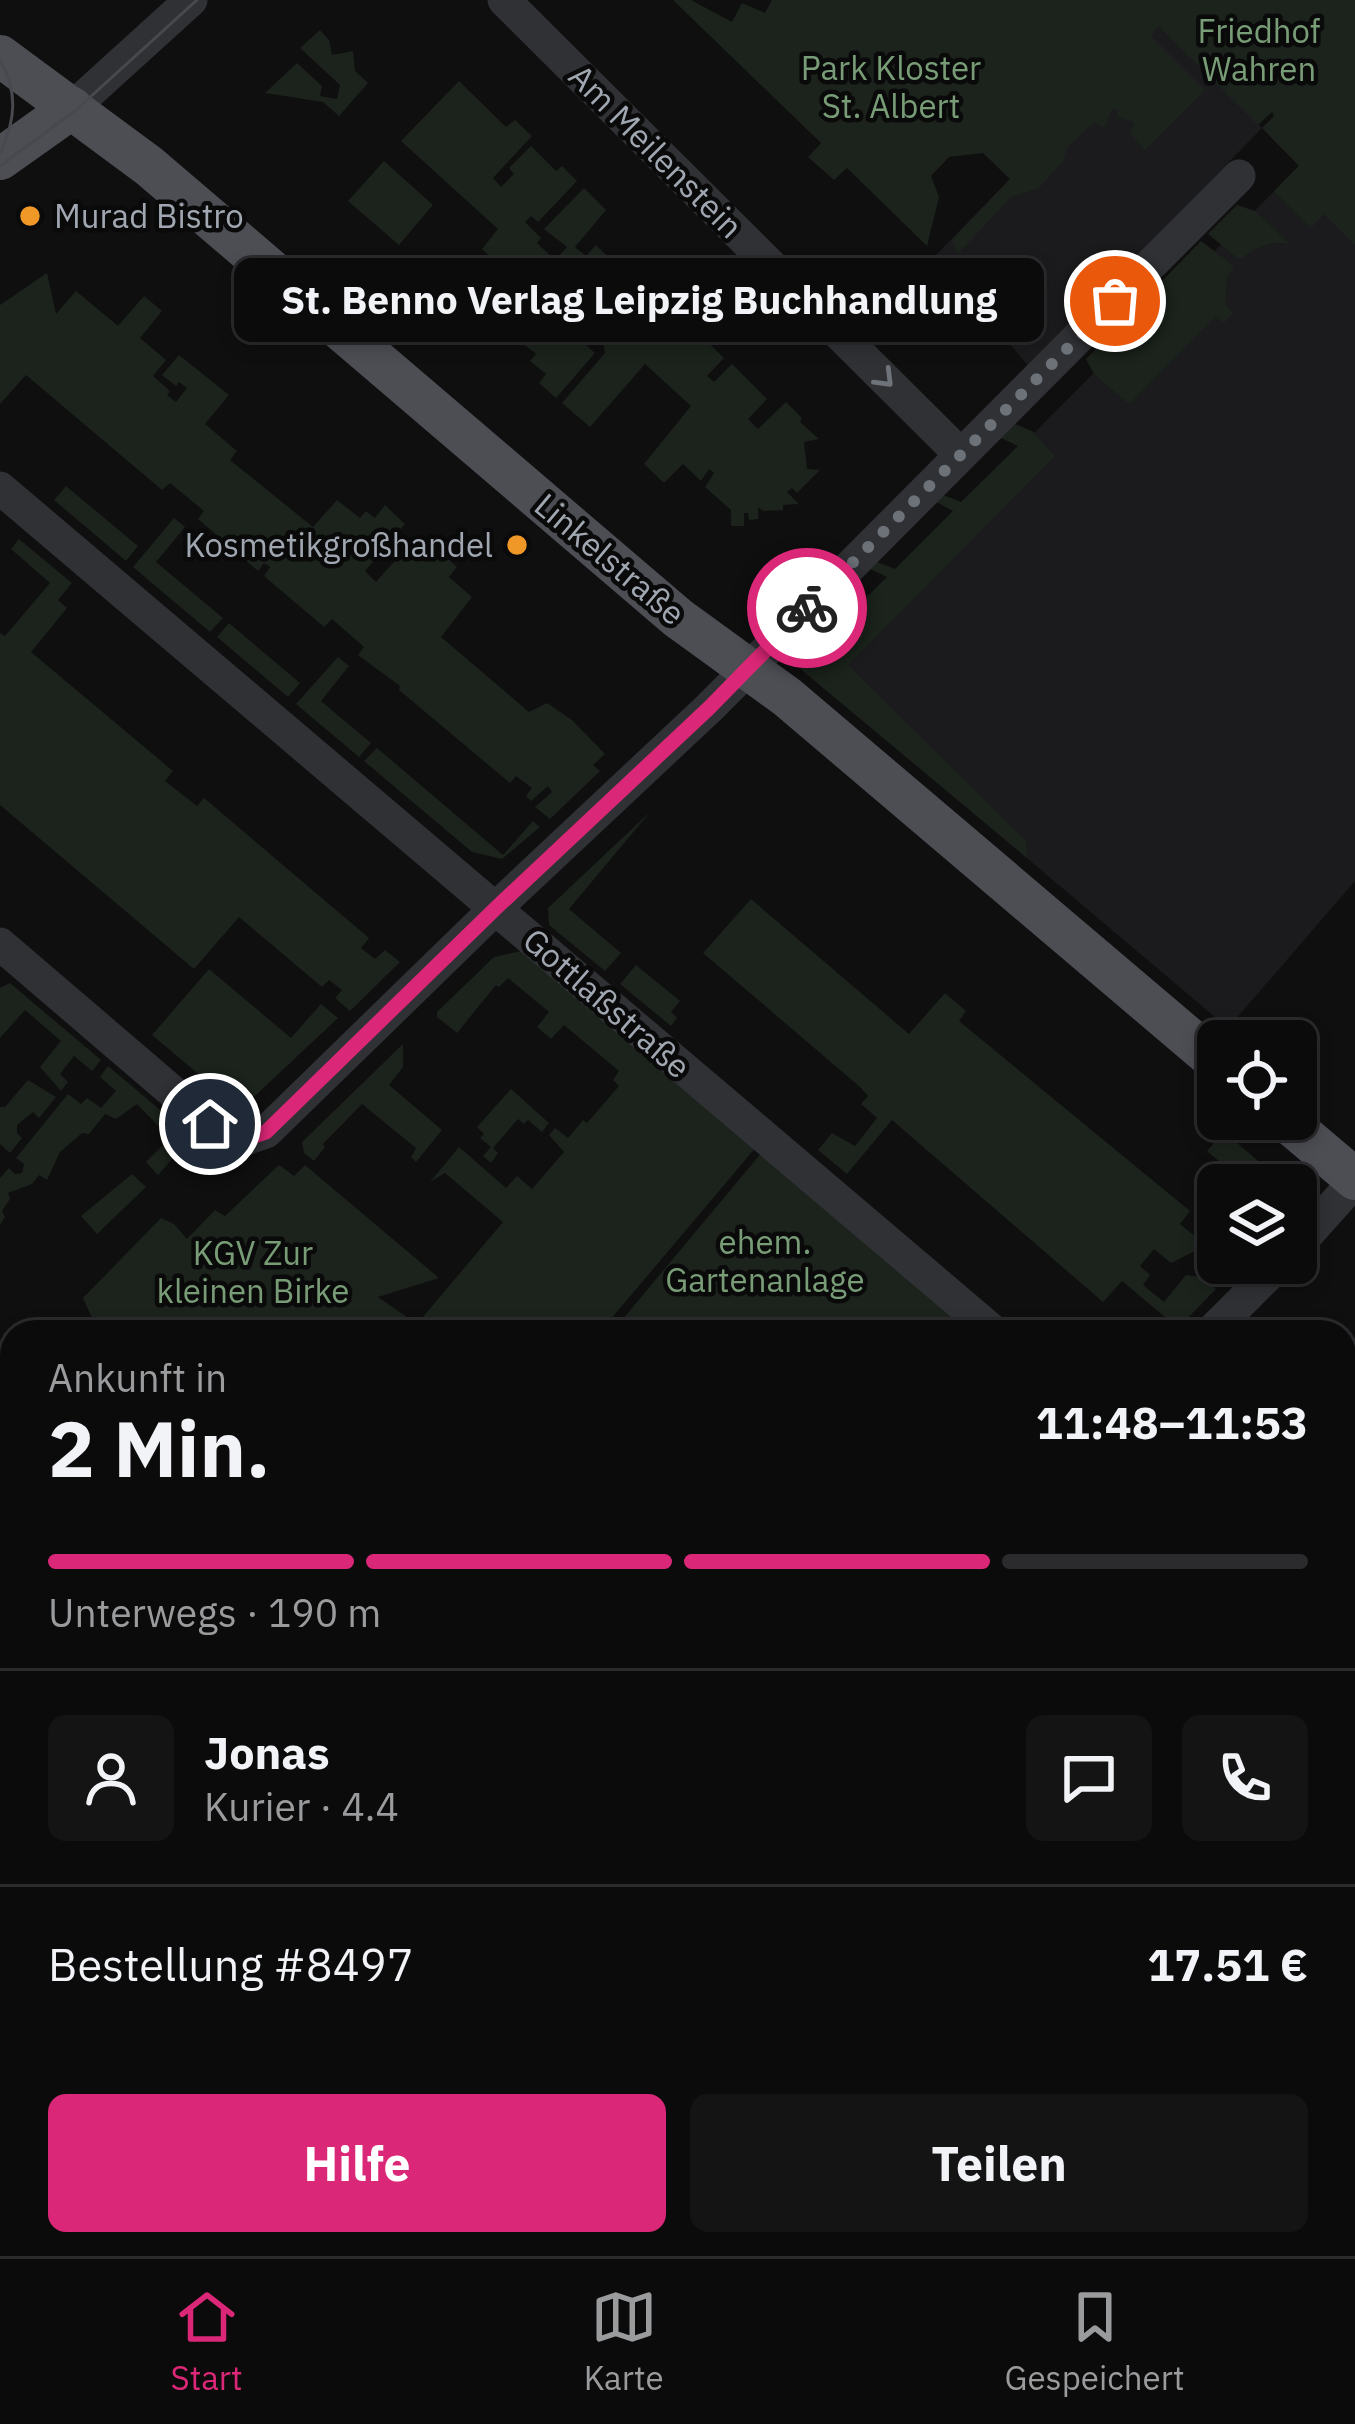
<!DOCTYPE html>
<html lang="de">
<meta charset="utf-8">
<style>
:root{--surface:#0b0b0c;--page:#141415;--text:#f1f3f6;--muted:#9a9b9d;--line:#2b2b2d;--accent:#db2777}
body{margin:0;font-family:"IBM Plex Sans",sans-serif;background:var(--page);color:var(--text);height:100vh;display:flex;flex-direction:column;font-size:45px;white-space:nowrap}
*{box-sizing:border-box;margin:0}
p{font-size:39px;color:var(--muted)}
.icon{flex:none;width:66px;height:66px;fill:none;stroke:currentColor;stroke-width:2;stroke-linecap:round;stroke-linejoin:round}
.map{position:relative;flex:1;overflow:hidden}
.drawer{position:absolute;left:0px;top:1320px;width:1356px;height:936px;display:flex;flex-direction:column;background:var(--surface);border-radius:36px 36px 0 0;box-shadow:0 6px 18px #0003,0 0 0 3px var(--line)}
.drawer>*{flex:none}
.fabs{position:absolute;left:1197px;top:1020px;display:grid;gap:24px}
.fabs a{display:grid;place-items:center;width:120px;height:120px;border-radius:18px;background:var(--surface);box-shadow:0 6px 18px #0003,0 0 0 3px var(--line);font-size:60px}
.pin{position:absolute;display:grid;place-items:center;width:102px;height:102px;color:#fff;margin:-51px;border:6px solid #fff;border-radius:50%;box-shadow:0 3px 12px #0007}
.courier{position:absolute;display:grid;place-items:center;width:120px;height:120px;margin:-60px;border:9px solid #db2777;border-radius:50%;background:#fff;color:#222;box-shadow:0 3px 15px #0007}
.bubble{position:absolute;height:84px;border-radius:18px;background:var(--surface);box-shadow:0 6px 18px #0003,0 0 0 3px var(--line);font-size:39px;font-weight:700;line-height:84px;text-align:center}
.head em{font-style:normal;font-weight:700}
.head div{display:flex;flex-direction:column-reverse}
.head{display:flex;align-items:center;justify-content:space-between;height:204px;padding:0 48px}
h1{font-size:78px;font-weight:700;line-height:90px}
.bar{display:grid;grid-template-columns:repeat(4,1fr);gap:18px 12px;align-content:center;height:144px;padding:0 48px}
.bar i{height:15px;border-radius:9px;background:var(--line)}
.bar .active{background:var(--accent)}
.bar p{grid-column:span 4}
.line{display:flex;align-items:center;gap:30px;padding:0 48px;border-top:3px solid var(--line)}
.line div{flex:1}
.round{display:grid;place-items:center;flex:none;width:126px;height:126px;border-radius:18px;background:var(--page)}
.cta{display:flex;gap:24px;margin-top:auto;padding:24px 48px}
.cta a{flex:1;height:138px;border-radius:18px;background:var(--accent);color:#fff;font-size:48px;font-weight:700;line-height:138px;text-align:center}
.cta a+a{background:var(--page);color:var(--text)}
.tab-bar{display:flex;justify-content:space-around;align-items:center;height:168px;border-top:3px solid var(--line);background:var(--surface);font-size:33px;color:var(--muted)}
.tab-bar a{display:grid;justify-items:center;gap:6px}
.tab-bar .active{color:var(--accent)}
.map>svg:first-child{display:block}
</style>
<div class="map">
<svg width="1355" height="2256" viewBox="0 0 1355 2256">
<rect width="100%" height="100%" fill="#0f0f10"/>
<!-- built -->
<path fill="#1b1b1d" d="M1158,26l104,102 -233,239 -93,-112z
M1299,166l56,56v659l-127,147 -417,-352 2,-20z
M1355,1867v155l-11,6v-156z"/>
<!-- green -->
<path fill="#1b231c" d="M673,0h18l41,22 10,-19 23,10 7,-13h583v245l-31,-31 -13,14 -37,-37 25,-25 -37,-38 12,-12 -2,-4 -14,13 -100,-99 -7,10 54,54 -60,60 -15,-16 4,-11 -17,-7 1,-5 -6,-2 -8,19 -10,-6 -27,26 -3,12 -25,28 -28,9 -53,57 -6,-14 58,-61 -27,-26 -34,4 -18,19 8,21 -12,49 -80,-78 -13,12 -26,-23 13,-14z
M320,30l9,10 3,15 21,-4 2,20 13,12 -29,33 -16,-14 -58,-9 32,-30 25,23 -2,10 17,3 3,-14 -40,-37z
M459,81l47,46 9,-7 17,16 -39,42 8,9 13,-13 -5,-6 22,-22 25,25 6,-5 15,15 -39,41 -7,-6 -6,6 16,16 -4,5 18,17 12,-13 -23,-18 40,-41 22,22 -31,37 11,9 10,-11 35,34 13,-12 48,47 -6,7 38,37 -17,18 7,6 18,-18 35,35 -19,20 10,10 28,-27 16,16 -2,4 19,17 -15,3 3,27 13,1 -23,23 -5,-5 -5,4 12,12 -16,1v5l-20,1 -5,-4v12l-9,1 -1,-7h-4v13h-13v-16l-26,-23 9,-14 -5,-4 -8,12 -18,-17 -19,19 -20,-19 47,-58 -46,-42 -55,63 -28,-24 43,-50 -2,-10 -17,-15 -8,8 -14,-13 -39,16 -12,-6 38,-44 -8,-7 -18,20 -20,-18 7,-7 -30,-28 16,-20 -97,-88z
M384,161l49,44 -34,40 -51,-44z
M1237,205l18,6 35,33c-20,-4 -35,3 -50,16l-32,-26z
M1201,241l33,25 -7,11 -2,27 8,9 -9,10 -8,-7 -87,88 -35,-30 -8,-15z
M47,273l9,41 20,-23 42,35 26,-30 18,15 -22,27 26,22 -13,16 17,15 -3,4 9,7 11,-14 -8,-6 -3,4 -14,-11 17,-20 50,40 -24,29 32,27 -7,9 83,67 24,-27 23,18 6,-7 9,7 10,-13 20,19 -40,47 11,11 24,-27 20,-9 14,12 6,-6 17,15 -8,10 23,20 -31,40 88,75 18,-9 25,17 33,34 -12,11 7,6 -50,48 -15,-12 17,-15 -4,-6 -17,15 -5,-5 6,-8 -16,-12 -6,7 -111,-93 1,-4 -42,-31 6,-8 -32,-28 -8,8 -60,-51 6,-9 -6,-4 -6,8 -60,-52 6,-8 -34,-28 -8,7 -136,-115 -26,29v-99z
M557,329l20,8 18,16 -39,45 -17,-15 7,-9 -16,-13 6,-7 -15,-12z
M1015,424l17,7 23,25 -207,209 178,176 1,17 -223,-186 -9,-10 -3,-16 18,-17 18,6 59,-58 -17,-8 7,-7 18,7 58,-58 -17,-9 7,-7 18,7 57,-56 -17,-8z
M66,486l72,60 -12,15 -72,-61z
M174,518l11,9 -29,35 67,56 -13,14 -77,-65z
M19,539l53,44 -14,17 9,8 -36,44 142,119 -8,10 32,25 7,-8 165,140 -8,10 14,11 10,-9 15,12 -50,49 -15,-13 7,-8 -13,-10 -7,7 -83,-70 -45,52 -194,-164v-172l5,3 45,-53 -39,-34z
M229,623l71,60 -12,14 -71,-60z
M338,657l11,9 -28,35 50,42 -12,14 -63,-53z
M377,748l126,107 30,-34 7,6 -38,32 -30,-7 -108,-91z
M650,812l-81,97 52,44 -16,18 -56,-46 -1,-17z
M751,899l158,135 36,-41 21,18 -7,10 231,190 -10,13 38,31v5l-25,-8 -22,11 -17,-14 -14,17 10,9 -7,10 21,17 22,-27 14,2 16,12 -38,39 -56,-47 -19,21 -211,-182 -45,54 -29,-24 14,-17 23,13 22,-28 -16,-14 7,-8 -8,-9 -157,-134z
M526,950l231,196 -157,186h-509l5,-5 -13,-29 78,-80 13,6 13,15 28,-29 10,6 54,-51 15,11 11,-11 134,113 -61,19 39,27 86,-102 -58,-49 -15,9 29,-35 47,41 11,-12 15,13 32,-37 -15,-17 6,-7 13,10 15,-18 4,3 32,-37 -6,-6 6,-9 -55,-46 -13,14 -14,-12 12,-15 -41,-34 -9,9 -3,-2 -39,48 -20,-16v-5l57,-55z
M636,965l44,36 -9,11 6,6 -6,8 -51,-42z
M209,969l82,69 30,-34 17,14 -94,88 -11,-3 -81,-68z
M10,983l91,77 -9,11 -18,-15 -14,18 8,8 -7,9 -21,-24 21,-26 -36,-31 -25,28v-50z
M403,1044v23l-14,18 53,45 -26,32 -5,-5 5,-9 -54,-44 -39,40 2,3 -11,14 -10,-8 -2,-11z
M108,1066l76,64 4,11 -30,34 -12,-13 24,-24 -33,-34 -21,15 -11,-5 -16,20 -7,-1 -22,19 -13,28 -8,-5 -7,9 -24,9 2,6 -8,12 3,6 -5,8v-47l9,-10 6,6 7,-1 2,-9 -8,-6 52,-64 13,10 6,-6 14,10 15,-17 -16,-14z
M28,1080l28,17 -17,21 -6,-6 -16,13v8l5,5 -12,15 -10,-9v-37h5z
M511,1089l38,34 -7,9 -14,-12 -4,4 -6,-5 -25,29 5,5 -7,10 -8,-7 8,-9 -11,-9 4,-4 -7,-7z
M1224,1132l63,53h-40l-40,-34z
M763,1151l216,181h-367z
M132,1174l14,13 -49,47 -16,-18z
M12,1382v547l-12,-5v-502l8,-8 -4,-7z
M1355,1722v145l-11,5v-145z
M0,1968l12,4v272h355l-12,12h-349l-6,-11z
M476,2244h282l-21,12h-272z"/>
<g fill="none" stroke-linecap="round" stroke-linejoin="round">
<!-- minor -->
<path stroke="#303135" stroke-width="33" d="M504,0l457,455
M72,108l119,-108
M0,488l994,844
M0,944l223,191 14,7 29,-10 231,-225 212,-199 530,-532
M1296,1247l59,-66
M1211,1332l69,-69
M1344,2087l11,14
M1344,2199l11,-13
M1102,2256l14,-12
M1295,2256l11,-12"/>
<!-- major -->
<path stroke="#4c4e54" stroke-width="42" d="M0,56l149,110 529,452 109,79 431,366
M0,159l72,-51
M1284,1119l71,60
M1344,1692l11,-6
M410,2256l10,-12"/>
<!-- tram -->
<path stroke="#47494e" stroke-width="3" d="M0,60c18,32 16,60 0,93
M0,166l76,-56 121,-110"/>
<!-- rail -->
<path stroke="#47494e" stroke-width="9" stroke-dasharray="15 12" stroke-linecap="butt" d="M1344,1896l11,-5
M1344,1921l11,-6
M0,1936l12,5
M0,1958l12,4
M1344,1988l11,-7
M1344,2010l11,-6
M767,2256l21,-12
M806,2256l21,-12
M974,2256l14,-12
M1001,2256l14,-12"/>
</g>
<!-- one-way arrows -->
<defs><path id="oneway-chevron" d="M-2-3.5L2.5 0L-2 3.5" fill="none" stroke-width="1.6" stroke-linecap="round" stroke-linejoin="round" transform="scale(3)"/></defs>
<use stroke="#6e7279" href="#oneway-chevron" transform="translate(885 379) rotate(45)"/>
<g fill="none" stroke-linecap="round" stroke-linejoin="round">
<!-- done -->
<path stroke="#6d7279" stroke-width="12" stroke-dasharray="0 21.6" d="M807,608l308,-307"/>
<!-- route -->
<path stroke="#db2777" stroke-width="15" d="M210,1124l27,18 29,-10 231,-225 212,-199 98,-100"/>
</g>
<!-- markers -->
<g fill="#f09827" stroke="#0a0a0b" stroke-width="4.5">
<circle cx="30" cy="216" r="12"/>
<circle cx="517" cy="545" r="12"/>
</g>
<g text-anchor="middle" stroke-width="9" stroke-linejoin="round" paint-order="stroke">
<!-- park labels -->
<g font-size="33" fill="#789c76" stroke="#0a0a0b">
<text x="1259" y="43">Friedhof<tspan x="1259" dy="38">Wahren</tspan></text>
<text x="891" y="80">Park Kloster<tspan x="891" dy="38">St. Albert</tspan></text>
<text x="765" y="1254">ehem.<tspan x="765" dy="38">Gartenanlage</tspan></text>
<text x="253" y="1265">KGV Zur<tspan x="253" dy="38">kleinen Birke</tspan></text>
</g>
<!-- street labels -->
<g font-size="33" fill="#a0a7b1" stroke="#0a0a0b">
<text transform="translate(656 151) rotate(45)" y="12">Am Meilenstein</text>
<text transform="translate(610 559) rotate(40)" y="12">Linkelstraße</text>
<text transform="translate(607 1003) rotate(41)" y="12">Gottlaßstraße</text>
</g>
<!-- poi labels -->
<g font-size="33" fill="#a0a7b1" stroke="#0a0a0b" text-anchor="start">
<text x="54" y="228">Murad Bistro</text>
<text x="493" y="557" text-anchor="end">Kosmetikgroßhandel</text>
</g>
</g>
</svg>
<div class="fabs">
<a><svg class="icon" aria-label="locate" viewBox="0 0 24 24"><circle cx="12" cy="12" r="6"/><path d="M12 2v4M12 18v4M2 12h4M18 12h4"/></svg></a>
<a><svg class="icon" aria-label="layers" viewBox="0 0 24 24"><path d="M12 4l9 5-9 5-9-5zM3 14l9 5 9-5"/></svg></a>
</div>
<div class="pin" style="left:1115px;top:301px;background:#ea580c"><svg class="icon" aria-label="bag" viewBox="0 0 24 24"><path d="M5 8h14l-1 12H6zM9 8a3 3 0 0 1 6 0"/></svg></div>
<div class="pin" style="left:210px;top:1124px;background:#1f2937"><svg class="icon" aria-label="home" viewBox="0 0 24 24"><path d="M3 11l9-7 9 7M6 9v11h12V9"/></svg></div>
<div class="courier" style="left:807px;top:608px"><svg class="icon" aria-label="bike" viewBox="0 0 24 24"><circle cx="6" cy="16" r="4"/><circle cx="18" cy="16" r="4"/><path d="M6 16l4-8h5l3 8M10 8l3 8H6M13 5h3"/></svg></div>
<div class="bubble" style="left:234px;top:258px;width:810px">St. Benno Verlag Leipzig Buchhandlung</div>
<section class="drawer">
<div class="head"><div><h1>2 Min.</h1><p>Ankunft in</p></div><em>11:48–11:53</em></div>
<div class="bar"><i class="active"></i><i class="active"></i><i class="active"></i><i></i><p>Unterwegs · 190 m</p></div>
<div class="line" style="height:216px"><a class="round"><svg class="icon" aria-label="person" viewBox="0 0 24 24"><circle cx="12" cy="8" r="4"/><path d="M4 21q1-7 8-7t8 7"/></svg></a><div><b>Jonas</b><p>Kurier · 4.4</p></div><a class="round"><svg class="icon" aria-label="chat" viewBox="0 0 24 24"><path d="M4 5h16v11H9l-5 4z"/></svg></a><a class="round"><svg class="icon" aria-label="phone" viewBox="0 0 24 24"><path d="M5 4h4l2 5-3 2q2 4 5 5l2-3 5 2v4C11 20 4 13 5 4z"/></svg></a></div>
<div class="line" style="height:156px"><div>Bestellung #8497</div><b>17.51 €</b></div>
<div class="cta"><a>Hilfe</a><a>Teilen</a></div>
</section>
</div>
<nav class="tab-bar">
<a class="active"><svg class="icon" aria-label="home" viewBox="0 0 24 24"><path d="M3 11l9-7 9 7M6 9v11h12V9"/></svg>Start</a>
<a><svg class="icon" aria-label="map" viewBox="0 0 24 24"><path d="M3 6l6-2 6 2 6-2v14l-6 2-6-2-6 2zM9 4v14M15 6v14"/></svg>Karte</a>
<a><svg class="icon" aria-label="saved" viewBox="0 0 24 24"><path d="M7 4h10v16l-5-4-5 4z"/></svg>Gespeichert</a>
</nav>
